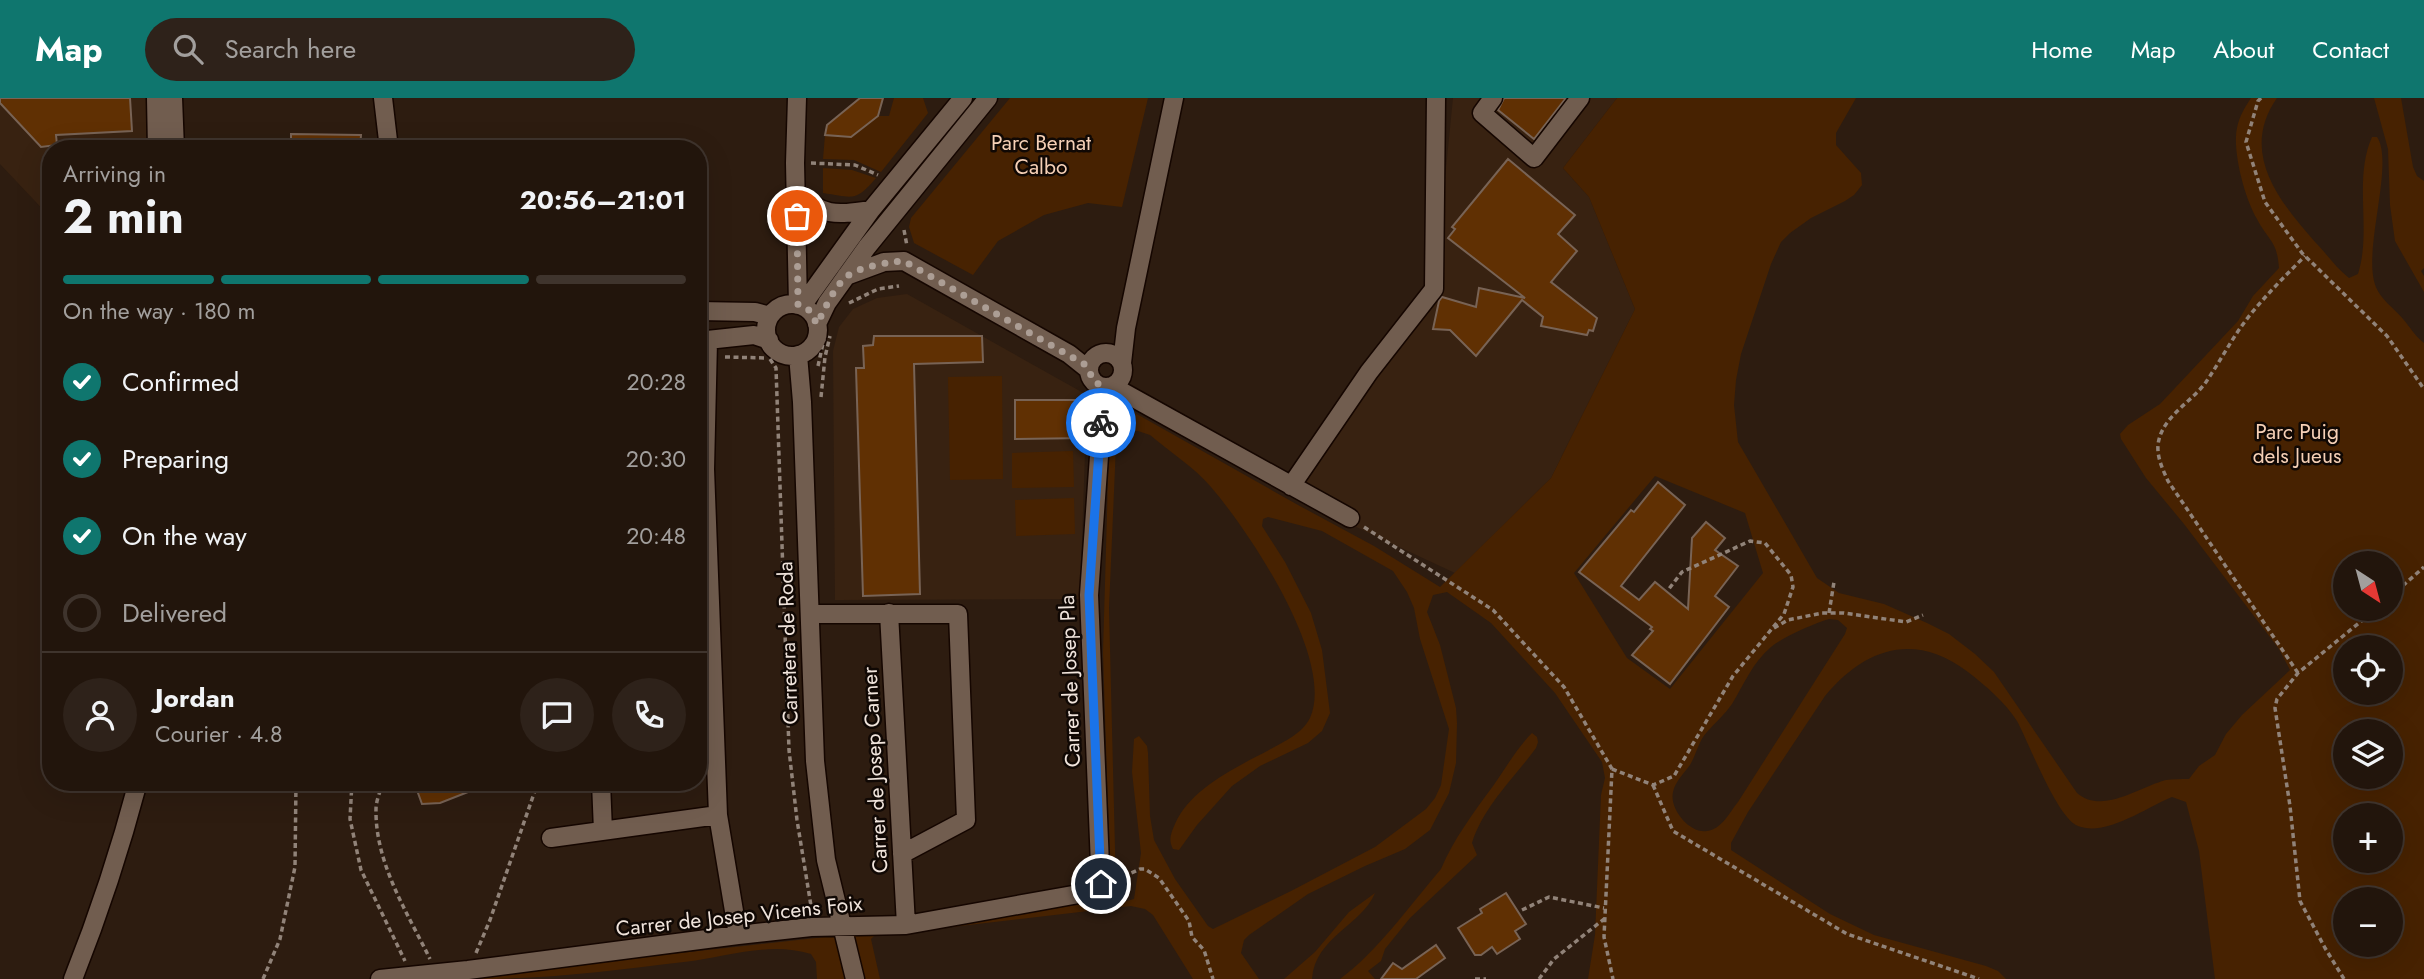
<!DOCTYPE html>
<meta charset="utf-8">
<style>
:root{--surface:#22150c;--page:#2e221a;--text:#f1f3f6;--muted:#a29f9d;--line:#3f342d;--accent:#0f766e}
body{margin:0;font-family:Jost,sans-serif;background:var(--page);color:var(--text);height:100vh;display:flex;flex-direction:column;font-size:26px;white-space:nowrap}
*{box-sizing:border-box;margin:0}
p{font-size:23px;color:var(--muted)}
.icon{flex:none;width:38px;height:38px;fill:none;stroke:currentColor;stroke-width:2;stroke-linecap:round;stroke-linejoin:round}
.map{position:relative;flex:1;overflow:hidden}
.sheet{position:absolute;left:42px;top:42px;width:665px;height:651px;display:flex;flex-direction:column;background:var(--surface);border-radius:28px;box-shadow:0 7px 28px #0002,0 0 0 2px var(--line)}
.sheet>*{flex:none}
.needle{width:46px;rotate:144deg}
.fabs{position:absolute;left:2333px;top:453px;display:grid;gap:14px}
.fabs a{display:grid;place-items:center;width:70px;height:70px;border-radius:50%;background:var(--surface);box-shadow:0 7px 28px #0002,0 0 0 2px var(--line);font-size:35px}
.pin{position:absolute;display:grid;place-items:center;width:60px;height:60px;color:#fff;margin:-30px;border:4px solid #fff;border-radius:50%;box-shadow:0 2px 7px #0007}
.courier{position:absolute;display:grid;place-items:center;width:70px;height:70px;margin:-35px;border:5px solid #1a73e8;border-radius:50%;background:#fff;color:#222;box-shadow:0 2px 9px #0007}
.summary em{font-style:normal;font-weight:700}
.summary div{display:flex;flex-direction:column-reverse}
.summary{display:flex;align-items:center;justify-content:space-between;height:119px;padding:0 21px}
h1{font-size:46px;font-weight:700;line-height:52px}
.bar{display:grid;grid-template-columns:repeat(4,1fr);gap:10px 7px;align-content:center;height:84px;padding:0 21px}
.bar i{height:9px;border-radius:5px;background:var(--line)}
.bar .active{background:var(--accent)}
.bar p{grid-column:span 4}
.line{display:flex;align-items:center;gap:18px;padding:0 21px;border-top:2px solid var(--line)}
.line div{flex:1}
.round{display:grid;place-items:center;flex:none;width:74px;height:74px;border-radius:37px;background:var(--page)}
ol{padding:0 21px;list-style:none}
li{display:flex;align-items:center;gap:21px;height:77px}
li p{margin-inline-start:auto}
li .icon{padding:7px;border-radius:50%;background:var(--accent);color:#fff;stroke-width:4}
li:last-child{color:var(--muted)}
li i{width:38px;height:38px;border:4px solid var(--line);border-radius:50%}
header{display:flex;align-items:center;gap:42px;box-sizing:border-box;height:98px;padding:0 35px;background:var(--accent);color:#fff}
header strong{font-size:33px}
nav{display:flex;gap:38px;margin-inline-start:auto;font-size:24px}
.search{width:490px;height:63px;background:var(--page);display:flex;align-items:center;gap:18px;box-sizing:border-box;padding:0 24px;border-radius:38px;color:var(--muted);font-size:26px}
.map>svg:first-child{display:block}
</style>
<header>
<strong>Map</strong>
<div class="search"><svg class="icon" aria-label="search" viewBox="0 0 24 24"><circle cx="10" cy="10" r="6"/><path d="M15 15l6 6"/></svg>Search here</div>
<nav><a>Home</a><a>Map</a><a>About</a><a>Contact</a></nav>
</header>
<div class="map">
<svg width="2424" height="881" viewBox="0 0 2424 881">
<rect width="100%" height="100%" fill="#2d1c10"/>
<!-- built -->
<path fill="#382211" d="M0,0h165l1,51h-115v69l-51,-54z
M1453,0h164l-54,70 26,29 46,112 -84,169 -96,95 -163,-76 142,-208z
M907,196l180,101 -7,204 -245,1 -2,-249 6,-24 14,-18 24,-11z"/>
<!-- green -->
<path fill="#472201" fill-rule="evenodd" d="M894,0h29l5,15 -47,59 -27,-12 -31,-1 2,-24 26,2 27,-21h11z
M1010,0h138l-26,109 -34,-4 -44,12 -46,26 -25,34 -59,-32 -5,-16 2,-9z
M1617,0h239l-20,35v12l25,28 1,12 -8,10 -9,6 -34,17 -21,15 -9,9 -10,22 -30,90 -5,26 -2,25 4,37 79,136 22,15 45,11 43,19 22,11 26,20 19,18 83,121c25,22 62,-6 89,-13 7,-1 15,-1 23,-1l10,-13 16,-11 11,-21 16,-19 48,-45 -11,-21 -95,-125 -38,-46 -25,-39 -1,-5 8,-9 32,-21 78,-83 15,-25 26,-28c-2,-28 -10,-26 -22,-49 -12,-20 -25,-68 -20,-91 2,-11 8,-21 14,-30h26c-38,54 2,103 38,144 11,11 21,26 34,36l9,-4c14,-44 -5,-94 14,-137h5c17,25 -12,106 -3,144 4,17 18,25 29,38 7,8 12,17 21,24v636h-209l-16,-128 -13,-49 -14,-5c-25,10 -66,40 -94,29 -21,-8 -49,-83 -61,-105 -13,-20 -30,-34 -49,-49 -53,-40 -102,-25 -143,24l-77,116 -17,31v7l99,64 44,21 112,31 12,5 8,8h-418l7,-44 6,-140 4,-17 -3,-16 -47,-69 -64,-70 -44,-31 -14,3 -6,17 13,33 16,63 1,15 -1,40 -7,30 -19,37 -25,19 -40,17 -57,28 -59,41 -5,5 -3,13 18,26h-66l-40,-64 -8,-6 -14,-3 -257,30 -3,3 9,40h-63l-1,-17 -5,-8c-42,-13 -84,3 -127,8 -67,8 -135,17 -203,17v-4l344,-38 286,-37 -8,-248 6,-207 10,-35 7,-2 172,97 76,41 66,41 111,-109 84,-169 -46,-112 -26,-29zM1138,333l12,4c20,17 44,32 61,52 37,43 125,173 99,231 -8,16 -27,24 -41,32 -34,18 -78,38 -94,74 -4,9 -7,16 -2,25l6,1 18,-25 35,-39 28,-20 48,-23 14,-12 8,-18 -8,-63 -11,-37 -26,-51 -23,-36 1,-7 5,-2 54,14 71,40 14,21 7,16 6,31 29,90 -8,56 -6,13 -9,11 -51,38 -84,44 -78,38 -5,-3 -33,-47 -21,-39 -4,-24 -2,-63 -1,-7 -8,-10 -5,3 -2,33 9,81 -7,46 -11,3 -5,-2 -2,-11 -7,-281 7,-163 2,-13zM1655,378l90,37 18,60 -93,116 -43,-31 -53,-85zM2345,466h45v45h-45zM1829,521l9,1 9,8 -2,6 -107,168c-9,11 -16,27 -31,29 -17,3 -38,-22 -34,-39 2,-10 11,-19 17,-27 6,-10 9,-25 17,-33 9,-10 18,-18 25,-28 12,-20 21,-42 39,-57 14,-11 42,-23 58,-28zM2345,550h45v45h-45zM2345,634h45v45h-45zM2345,718h45v45h-45zM2345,802h45v45h-45z
M2374,0h27l12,69 4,9 7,5v87l-3,3 3,5v16l-29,-51 -5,-36 -2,-56z
M823,70l29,2 24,8c-21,25 -23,19 -53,15z
M1002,278l1,103 -53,1 -2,-103z
M1073,353l1,36 -62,1v-35z
M1074,400l1,36 -59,2 -1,-36z
M1532,635l5,4 1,5 -2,6c-22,30 -53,59 -64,95l5,12 -67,63 -25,31 -4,12 -13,10 7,8h-35c36,-26 71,-75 101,-110 12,-29 33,-57 52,-83 13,-18 23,-37 39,-53z
M1375,795c-13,32 -60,44 -63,86h-28l31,-27 34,-40z"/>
<!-- building -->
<path fill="#603003" stroke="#786355" stroke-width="2" d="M0,0h130l2,33 -76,4 1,10 -16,2 -41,-44z
M860,0h23l-5,18 -27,21 -26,-2 2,-10z
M1504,0h62l-32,41 -36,-29z
M291,36l70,1 -1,14h-69z
M1508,61l67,56 -17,19 19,17 -26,31 46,36 -4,13 -4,-1 -2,5 -46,-9 2,-9 -21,-17 -46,56 -26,-26 -17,-1 6,-28 3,-4 34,10 3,-19 46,10 -77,-60 7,-9 -3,-2z
M874,238h108l1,26 -69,2 6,230 -57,2 -7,-228h8l-1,-22 10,-1z
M1015,302h72v38l-72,1z
M1658,384l27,23 -64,81 18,14 16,-18 33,27 4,-71 14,-16 19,16 -10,12 23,16 -23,30 14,11 -59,77 -38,-29 21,-24 -3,-2 2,-2 -73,-55 52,-62 3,2z
M414,684h77v1l-51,20 -18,1z
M1506,795l20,31 -11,7 5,8 -23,15 -5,-7 -11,8h-6l-17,-27 24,-15 -2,-4z
M1436,847l9,13 -29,21h-35l12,-16 9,6z"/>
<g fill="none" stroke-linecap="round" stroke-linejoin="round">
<!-- minor casing -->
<g stroke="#150600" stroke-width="21">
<path id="minor" d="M156,0l1,51
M173,0l2,51
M383,0l6,51
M797,0l-2,65 3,142
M1493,0l-11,15 52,45 46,-60
M797,94c26,25 38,23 74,18
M846,178l38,-14 20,-1 165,93 20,16
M766 232a26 26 0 1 1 52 0a26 26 0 1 1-52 0Z
M802,208l69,-96 92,-112
M698,213l57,1 15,4
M817,226l10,-21 40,-56 121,-149
M698,243l56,-6 15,5
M708,243l-3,128 13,346 20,120
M1089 272a17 17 0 1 1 34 0a17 17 0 1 1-34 0Z
M798,257l4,47 13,359 11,99 29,119
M1122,265l4,-35 48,-230
M1112,288l238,132
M1291,388l78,-114 65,-83 2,-191
M889,515l17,312
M810,516h148l8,206 -64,34
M601,684l2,49
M551,740l167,-23
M73,881c26,-65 47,-129 65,-197
M380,881l88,-9 270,-35 73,-8 95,-2 195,-35 -12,-295 15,-208"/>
</g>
<!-- path -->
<path stroke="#918379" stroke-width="3.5" stroke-dasharray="5 3.5" stroke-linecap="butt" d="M2261,0l-3,3 -12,41 19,60 37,51 85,83 37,53
M811,65l44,2 23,10
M904,132l3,16
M849,205l29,-14 21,-3
M725,259l41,1
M770,261l6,9 13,382 8,70 15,92
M818,268l6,-27
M821,299l4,-40 5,-21
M1364,429l129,83 71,77 48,82 -8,168 9,42
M2390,499l34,-30
M1829,515l5,-31
M1774,530l14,-8 34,-7h22l62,9 17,-7
M2298,575l-130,-192c-5,-11 -11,-23 -10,-36 3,-28 33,-42 48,-63 15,-22 27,-46 44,-67 17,-21 36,-40 55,-59
M1612,671l41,16 21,-9 59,-100 51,-62 9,-27 -2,-12 -26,-32 -15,-2 -68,31 -14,18
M352,684l-2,37 11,51 44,91
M383,684c-2,8 -7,18 -7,27 -1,54 31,103 54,150
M1653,687l20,46 174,103 132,45
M1116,782l24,-11h5l14,9 30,43 3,16 12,13 9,29
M1522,812l27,-13 55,11
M476,855l14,-33 48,-138
M263,881l17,-40 15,-72 1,-85
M1475,881h11
M1539,881l15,-20 50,-40
M2344,881l-19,-31 -25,-47 -10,-95 -15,-98 2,-9 21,-26 78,-64"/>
<!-- minor -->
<use href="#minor" stroke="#715d4f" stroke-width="18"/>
</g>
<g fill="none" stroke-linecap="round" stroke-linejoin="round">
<!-- done -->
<path stroke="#ac9e95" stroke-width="7" stroke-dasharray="0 12.6" d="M797,118l1,89 11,5 8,14c7,-13 17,-37 29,-47 12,-10 43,-15 58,-16l180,103 5,6 4,11 11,6 -3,36"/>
<!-- route -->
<path stroke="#1a73e8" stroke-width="9" d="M1101,786l-12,-289 12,-172"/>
</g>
<g text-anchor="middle" stroke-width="5" stroke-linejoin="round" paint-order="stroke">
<!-- park labels -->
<g font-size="21" fill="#f6d0b6" stroke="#100804">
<text x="1041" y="52">Parc Bernat<tspan x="1041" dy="24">Calbo</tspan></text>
<text x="2297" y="341">Parc Puig<tspan x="2297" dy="24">dels Jueus</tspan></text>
</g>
<!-- street labels -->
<g font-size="21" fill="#f0e4dc" stroke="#100804">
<text transform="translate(788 545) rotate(-92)" y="7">Carretera de Roda</text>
<text transform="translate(1070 583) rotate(-92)" y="7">Carrer de Josep Pla</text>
<text transform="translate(875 672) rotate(-93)" y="7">Carrer de Josep Carner</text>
<text transform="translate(739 818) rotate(-6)" y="7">Carrer de Josep Vicens Foix</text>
</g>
</g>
</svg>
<div class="fabs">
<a><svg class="needle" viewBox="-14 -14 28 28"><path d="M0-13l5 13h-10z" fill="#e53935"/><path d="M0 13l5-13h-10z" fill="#a29f9d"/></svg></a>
<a><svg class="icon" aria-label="locate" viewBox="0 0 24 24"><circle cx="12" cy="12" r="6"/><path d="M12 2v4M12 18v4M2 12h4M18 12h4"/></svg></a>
<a><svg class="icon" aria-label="layers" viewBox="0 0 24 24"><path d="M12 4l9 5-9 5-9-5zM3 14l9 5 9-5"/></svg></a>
<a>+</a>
<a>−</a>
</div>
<div class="pin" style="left:797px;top:118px;background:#ea580c"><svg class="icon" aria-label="bag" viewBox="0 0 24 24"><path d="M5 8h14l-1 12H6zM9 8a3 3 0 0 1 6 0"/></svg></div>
<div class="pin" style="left:1101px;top:786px;background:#1f2937"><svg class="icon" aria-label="home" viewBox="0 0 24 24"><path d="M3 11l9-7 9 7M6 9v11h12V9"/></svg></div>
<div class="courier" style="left:1101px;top:325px"><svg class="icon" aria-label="bike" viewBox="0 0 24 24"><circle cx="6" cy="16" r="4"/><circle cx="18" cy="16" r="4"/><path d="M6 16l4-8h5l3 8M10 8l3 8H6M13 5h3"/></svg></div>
<section class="sheet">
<div class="summary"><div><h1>2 min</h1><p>Arriving in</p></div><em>20:56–21:01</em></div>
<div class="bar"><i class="active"></i><i class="active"></i><i class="active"></i><i></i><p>On the way · 180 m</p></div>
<ol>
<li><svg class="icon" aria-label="check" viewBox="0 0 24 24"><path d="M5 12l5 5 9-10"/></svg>Confirmed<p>20:28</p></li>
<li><svg class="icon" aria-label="check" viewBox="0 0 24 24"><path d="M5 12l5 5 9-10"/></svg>Preparing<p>20:30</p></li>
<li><svg class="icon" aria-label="check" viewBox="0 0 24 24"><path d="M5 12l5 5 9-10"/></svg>On the way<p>20:48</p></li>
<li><i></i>Delivered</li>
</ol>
<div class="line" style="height:126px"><a class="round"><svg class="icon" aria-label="person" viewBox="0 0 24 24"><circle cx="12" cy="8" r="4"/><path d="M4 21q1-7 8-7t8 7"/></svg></a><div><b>Jordan</b><p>Courier · 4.8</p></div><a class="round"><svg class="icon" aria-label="chat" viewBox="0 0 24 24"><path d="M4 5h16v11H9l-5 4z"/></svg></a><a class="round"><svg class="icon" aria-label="phone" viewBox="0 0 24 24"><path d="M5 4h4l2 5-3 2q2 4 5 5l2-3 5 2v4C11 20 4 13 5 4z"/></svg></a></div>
</section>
</div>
